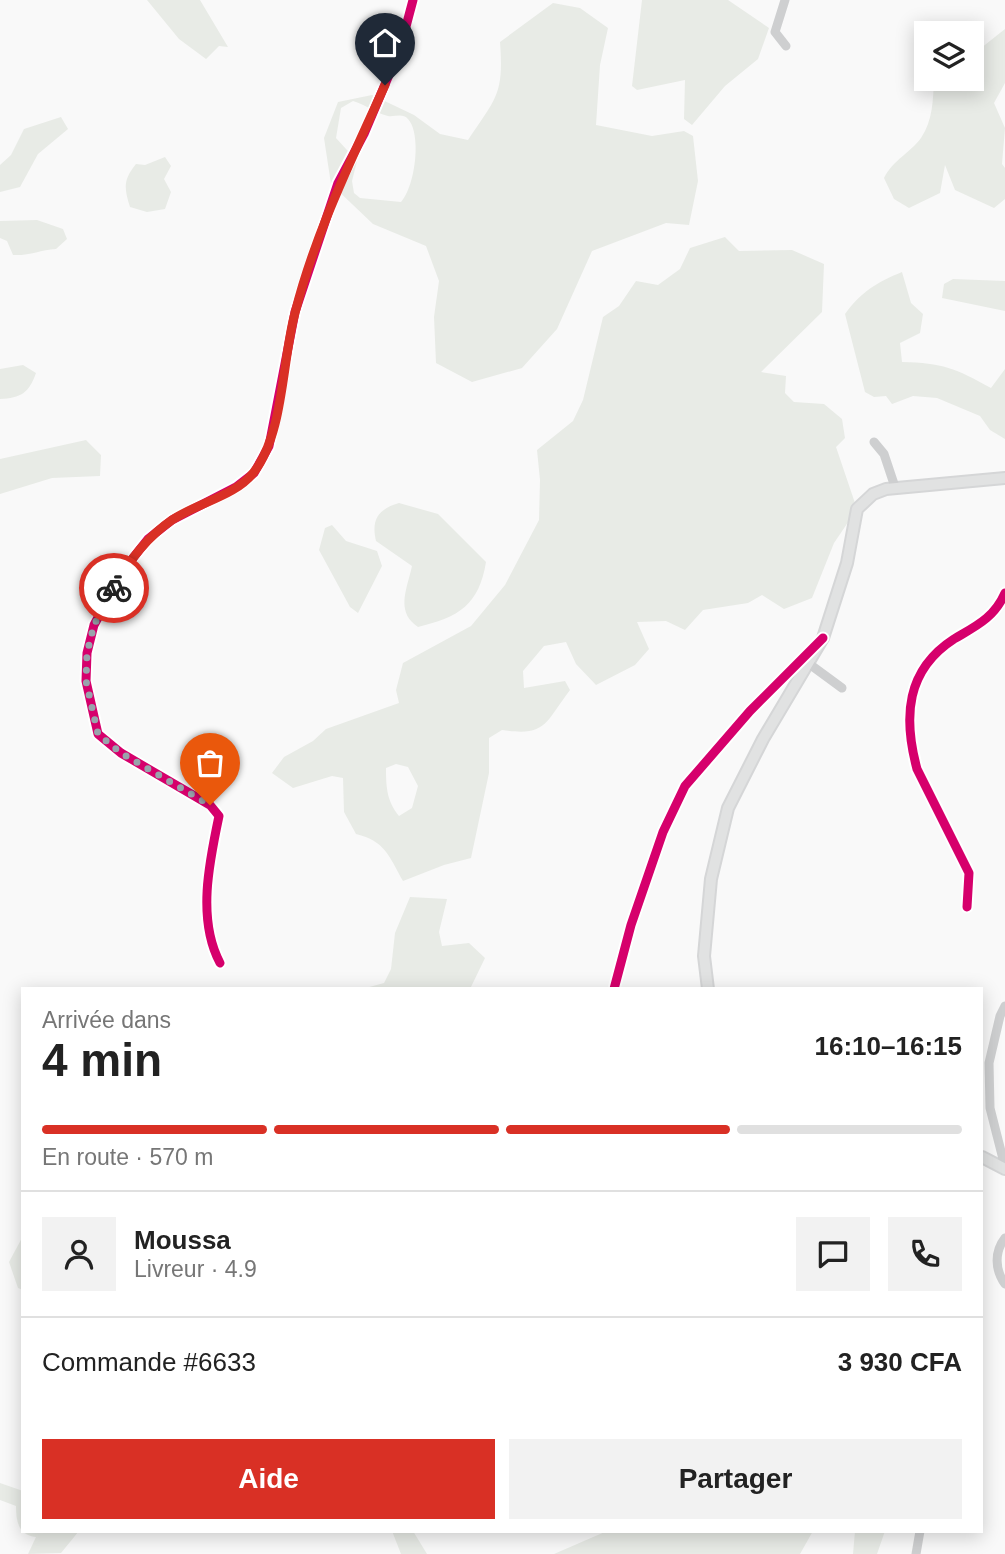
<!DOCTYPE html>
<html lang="fr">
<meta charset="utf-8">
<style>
:root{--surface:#fff;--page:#f2f2f2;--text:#222;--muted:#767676;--line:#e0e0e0;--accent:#d93025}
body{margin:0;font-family:Helvetica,sans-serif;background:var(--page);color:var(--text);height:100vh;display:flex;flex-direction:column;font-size:26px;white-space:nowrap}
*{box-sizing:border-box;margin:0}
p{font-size:23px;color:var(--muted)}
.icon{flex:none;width:38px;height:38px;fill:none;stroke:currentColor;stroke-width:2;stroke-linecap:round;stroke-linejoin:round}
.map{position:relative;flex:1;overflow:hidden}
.sheet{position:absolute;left:21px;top:987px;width:962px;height:546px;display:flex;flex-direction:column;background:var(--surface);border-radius:0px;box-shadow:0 4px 18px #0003}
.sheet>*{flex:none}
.buttons{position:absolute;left:914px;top:21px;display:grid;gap:14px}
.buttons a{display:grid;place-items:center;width:70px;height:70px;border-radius:0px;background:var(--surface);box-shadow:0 4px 18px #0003;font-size:35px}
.pin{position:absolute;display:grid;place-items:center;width:60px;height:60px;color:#fff;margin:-72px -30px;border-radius:50% 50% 50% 0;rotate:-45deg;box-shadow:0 0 7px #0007}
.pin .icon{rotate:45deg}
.courier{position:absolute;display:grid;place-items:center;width:70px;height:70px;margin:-35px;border:5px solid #d93025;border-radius:50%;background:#fff;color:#222;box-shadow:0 2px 9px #0007}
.head em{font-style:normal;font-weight:800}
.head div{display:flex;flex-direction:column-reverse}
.head{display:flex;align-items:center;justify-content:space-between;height:119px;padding:0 21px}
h1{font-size:46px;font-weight:800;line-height:52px}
.bar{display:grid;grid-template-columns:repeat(4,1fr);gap:10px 7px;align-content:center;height:84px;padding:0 21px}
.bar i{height:9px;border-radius:5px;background:var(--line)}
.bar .selected{background:var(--accent)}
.bar p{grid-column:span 4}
.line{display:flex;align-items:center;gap:18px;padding:0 21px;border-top:2px solid var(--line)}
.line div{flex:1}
.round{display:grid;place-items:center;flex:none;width:74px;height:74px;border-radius:0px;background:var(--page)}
.action{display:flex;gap:14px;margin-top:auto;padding:14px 21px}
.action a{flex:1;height:80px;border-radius:0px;background:var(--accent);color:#fff;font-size:28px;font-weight:800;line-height:80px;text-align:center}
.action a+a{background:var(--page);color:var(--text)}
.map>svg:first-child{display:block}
</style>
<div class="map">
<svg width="1005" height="1554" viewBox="0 0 1005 1554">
<rect width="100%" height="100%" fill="#f9f9f9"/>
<!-- green -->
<path fill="#e8ebe6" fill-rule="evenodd" d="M147,0h53l28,47 -9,-1 -13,13 -27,-20z
M642,0h86l41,28 -11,31 -33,27 -33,39 -8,-6 1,-39 -48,10 -5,-4z
M553,3l27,5 28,20 -8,37 -4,60 56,11 32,-5 9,5 5,45 -9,44 -23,-2 -74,28 -35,78 -35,39 -50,14 -36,-19 -2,-46 5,-36 -13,-35 -53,-22 -42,-40 -7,-46 14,-36 34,-7 42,20 26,19 28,6c28,-42 36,-45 32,-98zM353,101c12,3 21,12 35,15 7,1 15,-3 20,3 14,15 7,68 -7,83l-41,-4 -6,-5 -2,-12 5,-20 -21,-23 5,-30z
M1005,29v54l-11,20 11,25 -3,36 3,4v31l-11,9 -39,-18 -10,-25 -5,28 -31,15 -15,-9 -10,-21c9,-18 26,-25 37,-40 12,-18 12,-38 13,-59h37v-23z
M61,117l7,12 -30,25 -18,33 -20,5v-27l11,-10 13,-26z
M165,157l6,9 -7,13 7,13 -6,17 -18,3 -17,-5c-6,-19 -7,-27 6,-43l9,1z
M37,220l26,9 4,10 -11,10c-16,1 -27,7 -43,6l-6,-14 -7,-3v-17z
M725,237l14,14 53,-1 32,14 -2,48 -61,60 25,4 -1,17 9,9 30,2 18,15 3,19 -9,9 21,62 -23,34 -22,55 -28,11 -22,-14 -14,8 -45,7 -18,20 -19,-9 -29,1 12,27 -14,16 -39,20 -20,-21 -10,-22 -22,4 -21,25 1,17 41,-7 5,9c-25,33 -24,47 -68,40l-13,8v35l-18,85 -27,7 -41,16c-14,-25 -18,-40 -47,-47l-12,-22 -1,-34 -11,-2 -39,12 -21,-15 12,-16 29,-16 13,-12 73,-26 -3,-13 7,-27 68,-37 34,-41 34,-65 1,-40 -3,-30 36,-29 10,-21 20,-83 16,-11 17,-25 22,4 22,-16 10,-21zM396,764l12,3 10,19 -6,22 -13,8c-12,-15 -13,-28 -13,-48z
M902,272l9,31 12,11 -3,19 -20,10 2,19c41,1 53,6 89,26l14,-19v70l-15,-9 -10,-14 -43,-18 -24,-2 -21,8 -6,-8 -12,1 -9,-5 -20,-78c16,-22 32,-32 57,-42z
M953,279l52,2v30l-63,-13 2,-14z
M23,365l13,8c-7,20 -15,25 -36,26v-30z
M86,440l15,15 -1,21 -48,2 -52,16v-35z
M399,503l39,11 48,48c-7,43 -27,55 -68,65 -23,-15 -11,-38 -6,-61l-36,-25c-5,-21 2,-32 23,-38z
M332,525l14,16 31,10 5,15 -24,47 -8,-6 -31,-57 6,-22z
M410,897l37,2 -8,33 3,14 27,-3 16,15 -15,31h-108l22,-6 7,-14 4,-36z
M23,1236v54l-5,-2 -9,-26z
M0,1483l23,8v40h56l-18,22 -33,1 8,-17c-18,-2 -20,-16 -20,-31l-16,-6z
M392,1531h21l14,23h-26z
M607,1531h206l-13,23h-246z
M855,1531h30l-8,23h-24z"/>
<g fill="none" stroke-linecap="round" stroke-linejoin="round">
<!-- major casing -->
<g stroke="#d5d6d7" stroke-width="14">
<path id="major" d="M708,989l-4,-33 7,-77 17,-71 35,-69 60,-101 24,-75 10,-54 16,-15 13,-5 119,-11
M982,1157l23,12"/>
</g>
<!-- minor -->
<path stroke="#cecfd0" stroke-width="9" d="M785,0l-10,32 11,14
M874,442l10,12 11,33
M808,663l34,25
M967,907l2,-34 -52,-104c-14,-52 -11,-99 37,-130 22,-13 40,-21 51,-46
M220,963c-23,-43 -11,-100 -1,-147l-9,-11 -89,-52 -23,-19 -12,-53 1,-28 7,-28 31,-57 23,-29 24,-19 64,-33 18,-14 15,-27 26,-134 43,-129 26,-49 36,-85 13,-49
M614,989l17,-64 32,-93 22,-46 65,-75 64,-64
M1005,1006l-5,10 -11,47 1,45 15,59
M1005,1238c-11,14 -10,32 0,46
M916,1554l4,-23"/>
<!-- major -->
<use href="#major" stroke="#e1e2e2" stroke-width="10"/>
<!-- cycleway casing -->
<g stroke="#fff" stroke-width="13">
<path id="cycleway" d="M967,907l2,-34 -52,-104c-14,-52 -11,-99 37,-130 22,-13 40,-21 51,-46
M220,963c-23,-43 -11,-100 -1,-147l-9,-11 -89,-52 -23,-19 -12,-53 1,-28 7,-28 31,-57 23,-29 24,-19 64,-33 18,-14 15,-27 26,-134 43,-129 26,-49 36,-85 13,-49
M614,989l17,-64 32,-93 22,-46 65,-75 73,-73"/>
</g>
<!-- cycleway -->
<use href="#cycleway" stroke="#d6006c" stroke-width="9"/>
</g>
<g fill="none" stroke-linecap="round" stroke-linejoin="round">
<!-- done -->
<path stroke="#99a4ac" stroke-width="7" stroke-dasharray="0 12.6" d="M114,588l-20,37 -7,28 -1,28 12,53 23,19 89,52"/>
<!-- route -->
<path stroke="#d93025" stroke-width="9" d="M114,588c14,-26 33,-51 58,-68 25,-17 64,-24 82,-48 30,-39 28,-112 41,-159 20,-80 57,-154 90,-228"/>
</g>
</svg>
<div class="buttons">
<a><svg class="icon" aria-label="layers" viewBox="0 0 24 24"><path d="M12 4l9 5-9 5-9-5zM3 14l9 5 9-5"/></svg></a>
</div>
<div class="pin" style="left:210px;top:805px;background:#ea580c"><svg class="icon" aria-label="bag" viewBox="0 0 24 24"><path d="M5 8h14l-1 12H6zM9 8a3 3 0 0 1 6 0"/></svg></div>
<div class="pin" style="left:385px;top:85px;background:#1f2937"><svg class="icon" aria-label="home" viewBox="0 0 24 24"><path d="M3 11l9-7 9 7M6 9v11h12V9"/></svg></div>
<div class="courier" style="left:114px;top:588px"><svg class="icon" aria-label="bike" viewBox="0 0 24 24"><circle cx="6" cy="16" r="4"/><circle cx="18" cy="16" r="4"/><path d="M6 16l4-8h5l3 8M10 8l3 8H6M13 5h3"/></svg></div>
<section class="sheet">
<div class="head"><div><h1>4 min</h1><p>Arrivée dans</p></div><em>16:10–16:15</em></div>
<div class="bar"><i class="selected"></i><i class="selected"></i><i class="selected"></i><i></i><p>En route · 570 m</p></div>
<div class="line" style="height:126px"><a class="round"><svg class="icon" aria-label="person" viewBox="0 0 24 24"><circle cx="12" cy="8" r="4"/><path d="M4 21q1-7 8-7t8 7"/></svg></a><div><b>Moussa</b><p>Livreur · 4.9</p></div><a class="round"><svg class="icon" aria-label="chat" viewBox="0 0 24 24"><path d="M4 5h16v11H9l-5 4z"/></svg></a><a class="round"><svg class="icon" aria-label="phone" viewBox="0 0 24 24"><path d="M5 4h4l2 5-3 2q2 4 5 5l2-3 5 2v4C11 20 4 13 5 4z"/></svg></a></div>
<div class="line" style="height:91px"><div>Commande #6633</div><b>3 930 CFA</b></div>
<div class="action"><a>Aide</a><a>Partager</a></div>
</section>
</div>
